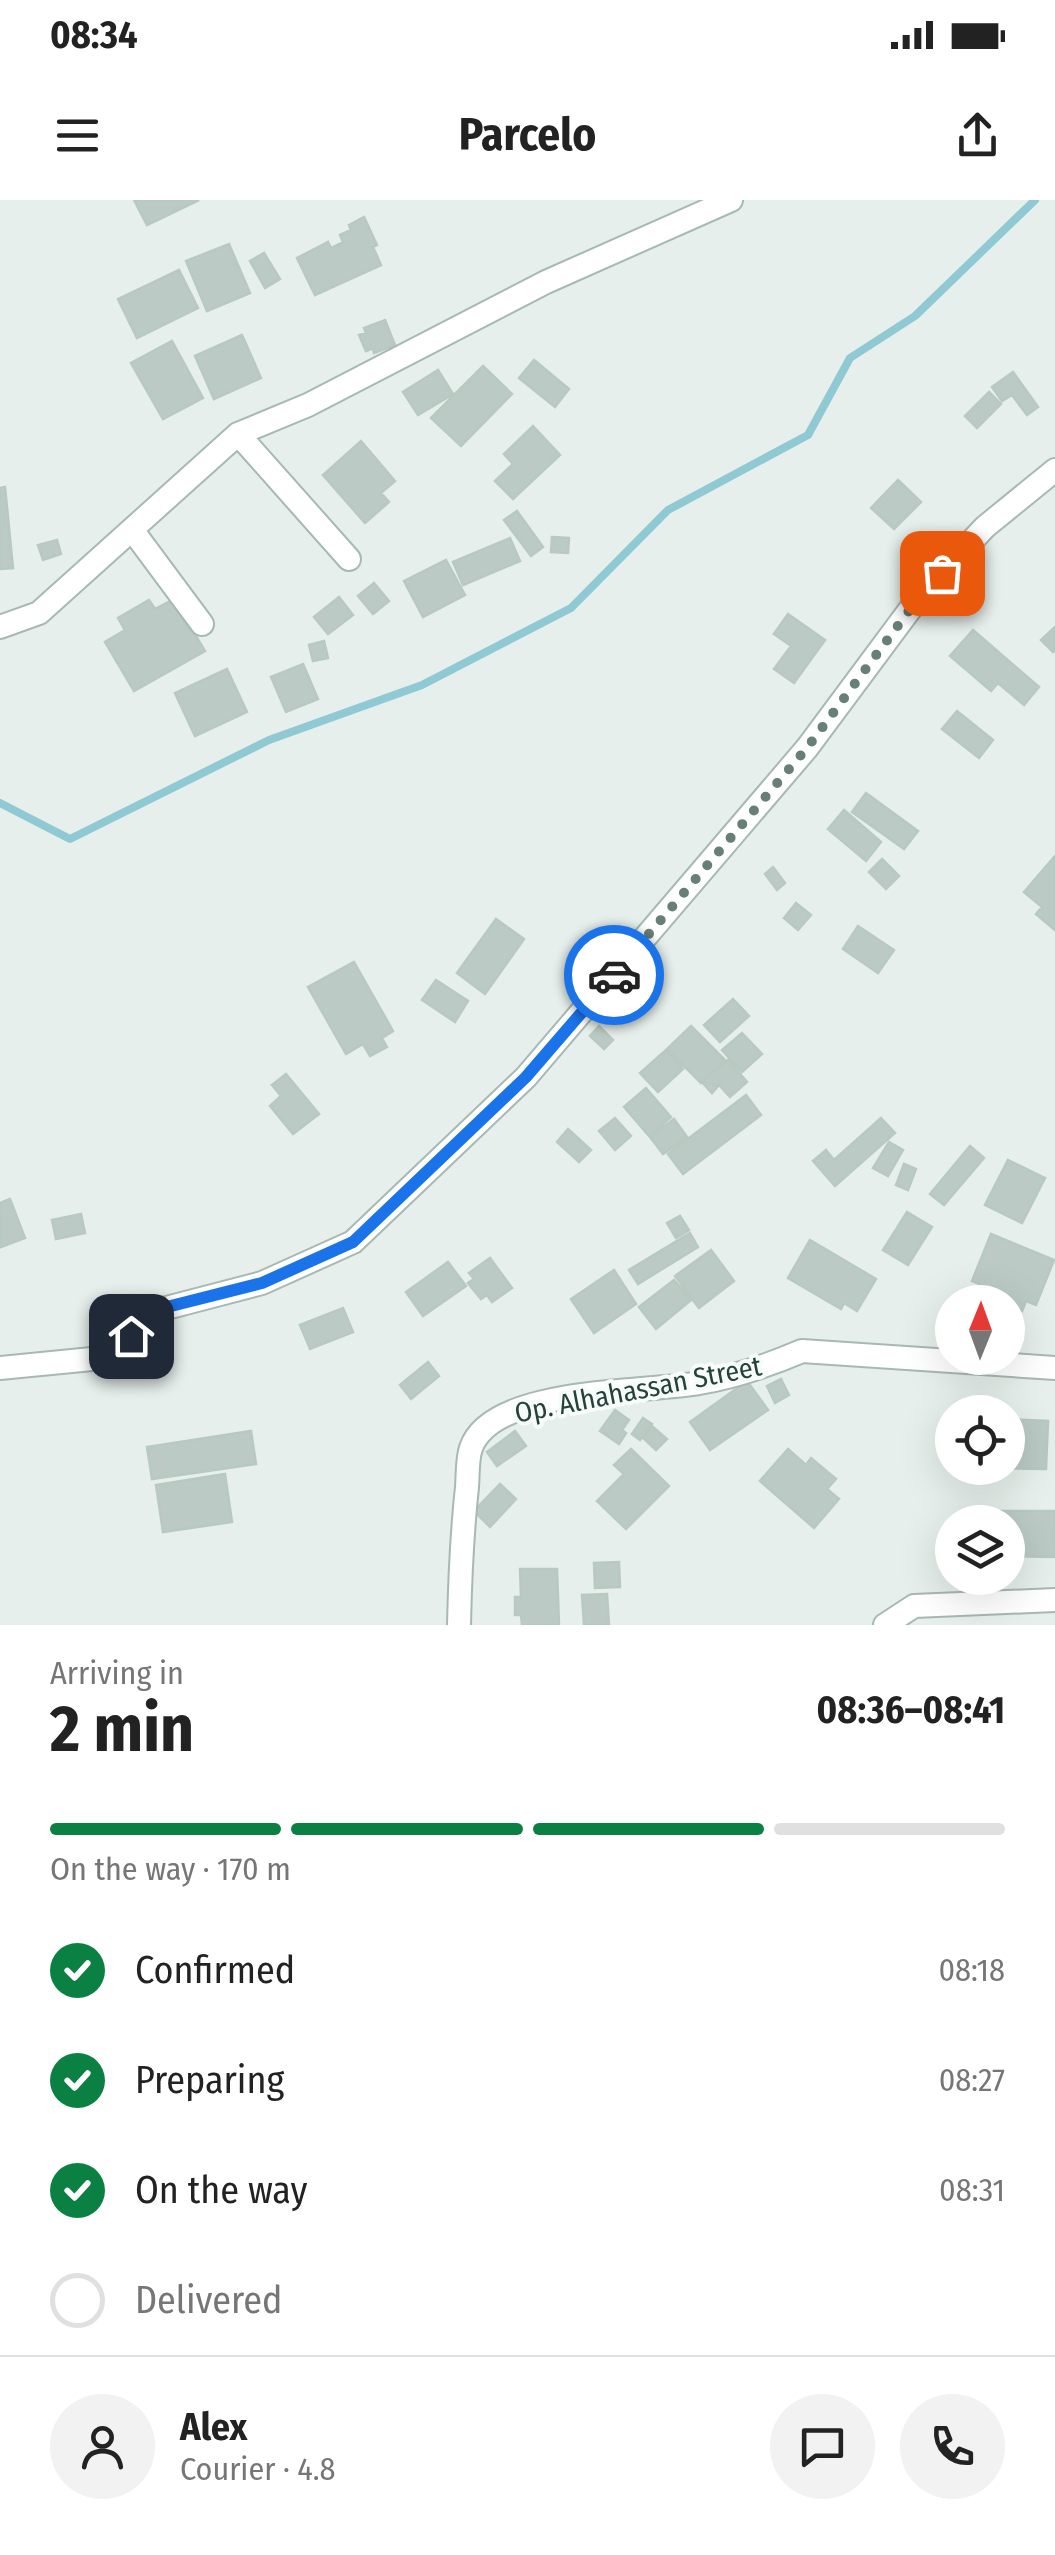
<!DOCTYPE html>
<meta charset="utf-8">
<style>
:root{--surface:#fff;--page:#f2f2f2;--text:#222;--muted:#767676;--line:#e0e0e0;--accent:#0b8043}
body{margin:0;font-family:"Fira Sans Condensed",sans-serif;background:var(--page);color:var(--text);height:100vh;display:flex;flex-direction:column;font-size:38px;white-space:nowrap}
*{box-sizing:border-box;margin:0}
p{font-size:32px;color:var(--muted)}
.icon{flex:none;width:55px;height:55px;fill:none;stroke:currentColor;stroke-width:2;stroke-linecap:round;stroke-linejoin:round}
.map{position:relative;height:1425px;overflow:hidden}
.drawer{display:flex;flex-direction:column;background:var(--surface);flex:1}
.drawer>*{flex:none}
.needle{width:65px;rotate:1deg}
.controls{position:absolute;left:935px;top:1085px;display:grid;gap:20px}
.controls a{display:grid;place-items:center;width:90px;height:90px;border-radius:50%;background:var(--surface);box-shadow:0 10px 40px #0002;font-size:50px}
.pin{position:absolute;display:grid;place-items:center;width:85px;height:85px;color:#fff;margin:-42px;border-radius:20px;box-shadow:0 5px 15px #0006}
.courier{position:absolute;display:grid;place-items:center;width:100px;height:100px;margin:-50px;border:8px solid #1a73e8;border-radius:50%;background:#fff;color:#222;box-shadow:0 2px 12px #0007}
.headline em{font-style:normal;font-weight:700}
.headline div{display:flex;flex-direction:column-reverse}
.headline{display:flex;align-items:center;justify-content:space-between;height:170px;padding:0 50px}
h1{font-size:65px;font-weight:700;line-height:75px}
.bar{display:grid;grid-template-columns:repeat(4,1fr);gap:15px 10px;align-content:center;height:120px;padding:0 50px}
.bar i{height:12px;border-radius:8px;background:var(--line)}
.bar .on{background:var(--accent)}
.bar p{grid-column:span 4}
.line{display:flex;align-items:center;gap:25px;padding:0 50px;border-top:2px solid var(--line)}
.line div{flex:1}
.round{display:grid;place-items:center;flex:none;width:105px;height:105px;border-radius:52px;background:var(--page)}
ol{padding:0 50px;list-style:none}
li{display:flex;align-items:center;gap:30px;height:110px}
li p{margin-inline-start:auto}
li .icon{padding:10px;border-radius:50%;background:var(--accent);color:#fff;stroke-width:4}
li:last-child{color:var(--muted)}
li i{width:55px;height:55px;border:5px solid var(--line);border-radius:50%}
.status{display:flex;justify-content:space-between;align-items:center;height:70px;padding:0 50px;background:var(--surface);direction:ltr}
.status svg{height:28px;fill:currentColor}
header{display:flex;justify-content:space-between;align-items:center;height:130px;padding:0 50px;background:var(--surface);font-size:45px;font-weight:700}
.map>svg:first-child{display:block}
</style>
<div class="status"><b>08:34</b><svg viewBox="0 0 49 12"><path d="M0 12V9h3v3zM5 12V6h3v6zM10 12V3h3v9zM15 12V0h3v12zM26 1h20v11H26zM47 4h2v5h-2z"/></svg></div>
<header><svg class="icon" aria-label="menu" viewBox="0 0 24 24"><path d="M4 6h16M4 12h16M4 18h16"/></svg>Parcelo<svg class="icon" aria-label="share" viewBox="0 0 24 24"><path d="M12 15V3M7 8l5-5 5 5M5 13v7h14v-7"/></svg></header>
<div class="map">
<svg width="1055" height="1425" viewBox="0 0 1055 1425">
<rect width="100%" height="100%" fill="#e6efeb"/>
<g fill="none" stroke-linecap="round" stroke-linejoin="round">
<!-- stream -->
<path stroke="#8ec9d4" stroke-width="8" d="M0,603l70,36 199,-99 153,-55 149,-77 97,-98 140,-75 42,-77 65,-42 120,-116"/>
</g>
<!-- building -->
<path fill="#bbcac4" stroke="#b8c9c2" stroke-width="2.5" d="M134,0h65l-52,25z
M364,17l13,28 -4,2 8,18 -66,30 -18,-37 31,-16 3,6 12,-6 -3,-7 11,-5 -2,-5z
M229,44l21,49 -43,18 -21,-50z
M264,53l16,26 -15,9 -15,-27z
M179,70l19,38 -61,30 -19,-39z
M385,120l10,25 -21,8 -1,-5 -7,3 -7,-16 7,-2 -2,-5z
M242,135l19,43 -47,21 -19,-43z
M172,141l31,57 -40,21 -32,-56z
M534,160l35,29 -14,18 -36,-29z
M483,166l29,28 -51,52 -30,-28z
M438,170l15,24 -35,21 -15,-23z
M1013,172l25,35 -11,8 -15,-20 -10,6 -10,-14z
M989,192l12,12 -24,24 -12,-12z
M533,226l27,29 -47,44 -18,-18 18,-17 -9,-10z
M361,241l34,40 -14,12 8,9 -24,21 -42,-48z
M898,280l23,22 -27,27 -23,-21z
M5,287l8,81 -13,1v-81z
M517,311l26,36 -12,9 -27,-36z
M552,337l17,1 -1,15 -17,-1z
M510,338l10,23 -57,24 -10,-23z
M57,340l4,14 -18,6 -5,-15z
M446,360l19,35 -42,22 -19,-36z
M374,383l15,18 -16,13 -15,-18z
M339,397l14,18 -25,19 -14,-17z
M174,399l31,52 -71,40 -29,-49 20,-12 -7,-12 31,-18 6,9z
M788,414l37,26 -31,43 -20,-14 17,-23 -17,-12z
M1055,427v23l-2,2 -12,-12z
M973,430l66,57 -15,18 -26,-22 -7,8 -41,-35z
M324,441l4,17 -15,3 -4,-16z
M303,464l15,35 -32,13 -15,-35z
M227,469l20,43 -52,24 -20,-43z
M957,511l36,29 -14,18 -37,-29z
M866,593l52,38 -14,18 -52,-37z
M844,610l37,32 -15,19 -38,-32z
M1055,656v74l-19,-16 6,-7 -18,-15z
M882,659l17,17 -13,13 -17,-17z
M773,667l12,16 -8,7 -12,-16z
M796,703l15,12 -13,15 -14,-12z
M496,719l28,20 -39,55 -28,-21z
M858,726l36,24 -16,23 -35,-24z
M354,762l39,69 -11,7 5,9 -17,9 -7,-12 -17,10 -38,-67z
M436,780l32,21 -13,21 -33,-22z
M733,799l16,17 -29,26 -16,-17z
M599,826l14,14 -9,9 -14,-13z
M691,826l34,34 -24,23 -34,-34z
M742,833l20,21 -20,18 -20,-22z
M666,850l17,19 -25,23 -18,-19z
M728,860l19,22 -17,15 -11,-12 -7,8 -10,-11z
M286,874l33,40 -26,20 -23,-28 11,-10 -9,-11z
M646,888l25,29 -22,19 -25,-29z
M746,895l15,20 -78,59 -15,-20z
M615,918l16,18 -16,14 -16,-19z
M881,918l14,15 -60,53 -22,-25 13,-11 8,10z
M674,919l13,18 -24,17 -13,-17z
M568,929l23,21 -12,12 -22,-20z
M889,942l14,8 -15,26 -15,-8z
M970,946l14,12 -40,47 -14,-11z
M1008,960l37,18 -23,45 -37,-18z
M904,964l12,5 -8,21 -12,-5z
M10,999l15,39 -24,9 -1,-44z
M907,1012l25,15 -24,38 -25,-15z
M81,1014l4,19 -29,6 -4,-19z
M680,1016l9,14 -13,8 -9,-15z
M690,1033l8,14 -60,37 -9,-14z
M991,1034l63,26 -18,45 -10,-4 -4,10 -37,-15 4,-8 -17,-7z
M810,1040l66,39 -19,32 -13,-8 -3,6 -53,-31z
M711,1050l23,31 -35,27 -24,-32z
M490,1058l22,30 -20,14 -5,-7 -6,4 -13,-16 6,-4 -5,-6z
M448,1062l18,24 -43,30 -17,-24z
M614,1070l22,34 -42,29 -23,-34z
M674,1080l17,20 -35,29 -17,-22z
M343,1108l10,24 -43,17 -10,-24z
M428,1162l11,14 -28,23 -11,-14z
M781,1179l8,16 -14,8 -8,-17z
M747,1181l21,29 -58,40 -20,-28z
M615,1210l14,10 -7,10 4,3 -7,11 -19,-13z
M643,1218l9,6 -12,16 -8,-6z
M1008,1219l40,2 -2,48 -50,-1h12z
M653,1227l14,12 -11,11 -13,-12z
M251,1231l5,33 -104,15 -5,-32z
M515,1231l11,15 -29,20 -10,-14z
M631,1249l38,37 -43,43 -29,-28 27,-27 -10,-9z
M788,1249l18,16 5,-7 25,21 -9,10 12,10 -25,29 -54,-47z
M225,1274l7,48 -69,10 -7,-47z
M500,1284l16,15 -26,28 -16,-16z
M990,1311h65v46l-47,-1v-34h-18z
M619,1362l1,25 -25,1 -1,-25z
M520,1369h37l2,56h-37l-1,-10h-6v-18h6z
M607,1394l2,31h-25l-2,-30z"/>
<g fill="none" stroke-linecap="round" stroke-linejoin="round">
<!-- street casing -->
<g stroke="#a8b8b2" stroke-width="26">
<path id="street" d="M238,234l111,125
M133,331l69,93
M0,427l39,-14 199,-179 70,-29 238,-123 185,-82
M0,1168l92,-9 39,-22 24,-26 107,-28 91,-41 173,-165 281,-329 113,-152 65,-69 70,-57
M459,1425c1,-46 3,-92 8,-138 1,-12 0,-28 4,-39 21,-61 174,-55 228,-65 36,-6 70,-18 103,-32l253,17
M885,1425l29,-19 141,-6"/>
</g>
<!-- street -->
<use href="#street" stroke="#fff" stroke-width="22"/>
</g>
<g fill="none" stroke-linecap="round" stroke-linejoin="round">
<!-- done -->
<path stroke="#687f78" stroke-width="10" stroke-dasharray="0 18" d="M614,775l193,-227 113,-152 22,-23"/>
<!-- route -->
<path stroke="#1a73e8" stroke-width="12" d="M131,1136l24,-26 107,-27 91,-41 173,-165 88,-102"/>
</g>
<g text-anchor="middle" stroke-width="8" stroke-linejoin="round" paint-order="stroke">
<!-- street labels -->
<g font-size="28" fill="#24423a" stroke="#f7fbf9">
<text transform="translate(638 1189) rotate(-11)" y="10">Op. Alhahassan Street</text>
</g>
</g>
</svg>
<div class="controls">
<a><svg class="needle" viewBox="-14 -14 28 28"><path d="M0-13l5 13h-10z" fill="#e53935"/><path d="M0 13l5-13h-10z" fill="#767676"/></svg></a>
<a><svg class="icon" aria-label="locate" viewBox="0 0 24 24"><circle cx="12" cy="12" r="6"/><path d="M12 2v4M12 18v4M2 12h4M18 12h4"/></svg></a>
<a><svg class="icon" aria-label="layers" viewBox="0 0 24 24"><path d="M12 4l9 5-9 5-9-5zM3 14l9 5 9-5"/></svg></a>
</div>
<div class="pin" style="left:942px;top:373px;background:#ea580c"><svg class="icon" aria-label="bag" viewBox="0 0 24 24"><path d="M5 8h14l-1 12H6zM9 8a3 3 0 0 1 6 0"/></svg></div>
<div class="pin" style="left:131px;top:1136px;background:#1f2937"><svg class="icon" aria-label="home" viewBox="0 0 24 24"><path d="M3 11l9-7 9 7M6 9v11h12V9"/></svg></div>
<div class="courier" style="left:614px;top:775px"><svg class="icon" aria-label="car" viewBox="0 0 24 24"><path d="M5 17H2v-5l4-1 3-4h7l3 4 3 1v5h-3M9 17h6M6 11h13"/><circle cx="7" cy="17" r="2"/><circle cx="17" cy="17" r="2"/></svg></div>
</div>
<section class="drawer">
<div class="headline"><div><h1>2 min</h1><p>Arriving in</p></div><em>08:36–08:41</em></div>
<div class="bar"><i class="on"></i><i class="on"></i><i class="on"></i><i></i><p>On the way · 170 m</p></div>
<ol>
<li><svg class="icon" aria-label="check" viewBox="0 0 24 24"><path d="M5 12l5 5 9-10"/></svg>Confirmed<p>08:18</p></li>
<li><svg class="icon" aria-label="check" viewBox="0 0 24 24"><path d="M5 12l5 5 9-10"/></svg>Preparing<p>08:27</p></li>
<li><svg class="icon" aria-label="check" viewBox="0 0 24 24"><path d="M5 12l5 5 9-10"/></svg>On the way<p>08:31</p></li>
<li><i></i>Delivered</li>
</ol>
<div class="line" style="height:180px"><a class="round"><svg class="icon" aria-label="person" viewBox="0 0 24 24"><circle cx="12" cy="8" r="4"/><path d="M4 21q1-7 8-7t8 7"/></svg></a><div><b>Alex</b><p>Courier · 4.8</p></div><a class="round"><svg class="icon" aria-label="chat" viewBox="0 0 24 24"><path d="M4 5h16v11H9l-5 4z"/></svg></a><a class="round"><svg class="icon" aria-label="phone" viewBox="0 0 24 24"><path d="M5 4h4l2 5-3 2q2 4 5 5l2-3 5 2v4C11 20 4 13 5 4z"/></svg></a></div>
</section>
